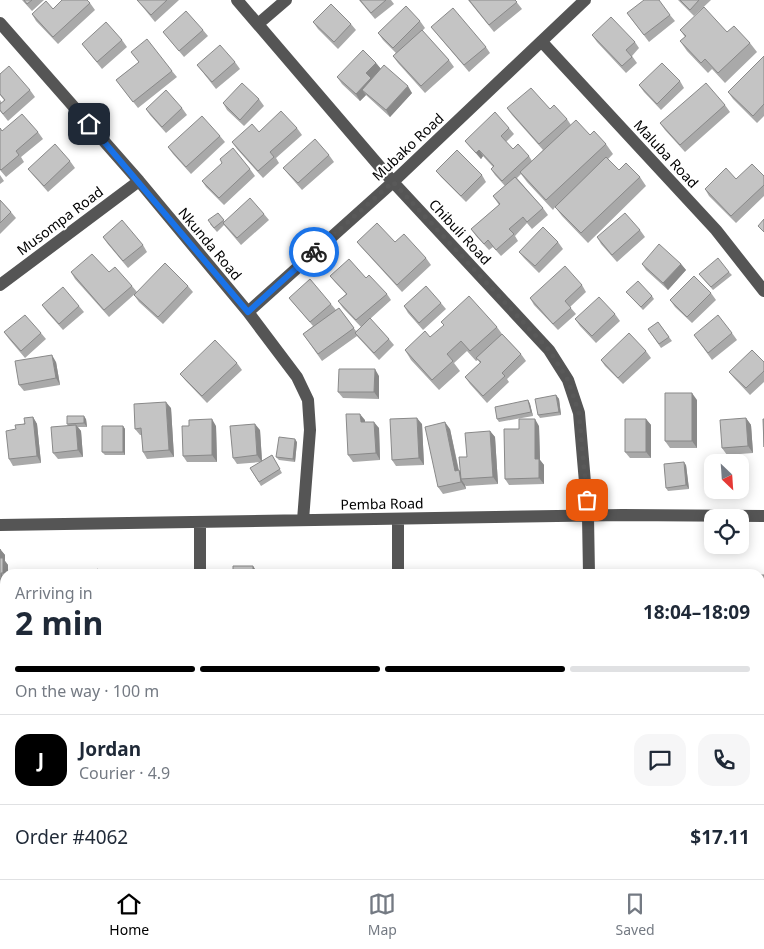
<!DOCTYPE html>
<meta charset="utf-8">
<style>
:root{--surface:#fff;--page:#f6f6f7;--text:#1f2937;--muted:#747a83;--line:#e0e1e3;--accent:#000}
body{margin:0;font-family:"Noto Sans",sans-serif;background:var(--page);color:var(--text);height:100vh;display:flex;flex-direction:column;font-size:19px;white-space:nowrap}
*{box-sizing:border-box;margin:0}
p{font-size:16px;color:var(--muted)}
.icon{flex:none;width:28px;height:28px;fill:none;stroke:currentColor;stroke-width:2;stroke-linecap:round;stroke-linejoin:round}
.map{position:relative;flex:1;overflow:hidden}
.sheet{position:absolute;left:0px;top:569px;width:765px;height:311px;display:flex;flex-direction:column;background:var(--surface);border-radius:15px 15px 0 0;box-shadow:0 2px 12px #0003}
.sheet>*{flex:none}
.needle{width:32px;rotate:155deg}
.buttons{position:absolute;left:704px;top:454px;display:grid;gap:10px}
.buttons a{display:grid;place-items:center;width:45px;height:45px;border-radius:10px;background:var(--surface);box-shadow:0 2px 12px #0003;font-size:25px}
.pin{position:absolute;display:grid;place-items:center;width:42px;height:42px;color:#fff;margin:-21px;border-radius:10px;box-shadow:0 2px 8px #0006}
.courier{position:absolute;display:grid;place-items:center;width:50px;height:50px;margin:-25px;border:4px solid #1a73e8;border-radius:50%;background:#fff;color:#222;box-shadow:0 1px 6px #0007}
.head em{font-style:normal;font-weight:700}
.head div{display:flex;flex-direction:column-reverse}
.head{display:flex;align-items:center;justify-content:space-between;height:85px;padding:0 15px}
h1{font-size:32px;font-weight:700;line-height:38px}
.bar{display:grid;grid-template-columns:repeat(4,1fr);gap:8px 5px;align-content:center;height:60px;padding:0 15px}
.bar i{height:6px;border-radius:4px;background:var(--line)}
.bar .selected{background:var(--accent)}
.bar p{grid-column:span 4}
.line{display:flex;align-items:center;gap:12px;padding:0 15px;border-top:1px solid var(--line)}
.line div{flex:1}
.round{display:grid;place-items:center;flex:none;width:52px;height:52px;border-radius:15px;background:var(--page)}
.tab-bar{display:flex;justify-content:space-around;align-items:center;height:70px;border-top:1px solid var(--line);background:var(--surface);font-size:14px;color:var(--muted)}
.tab-bar a{display:grid;justify-items:center;gap:2px}
.tab-bar .selected{color:var(--accent)}
.map>svg:first-child{display:block}
</style>
<div class="map">
<svg width="764" height="879" viewBox="0 0 764 879">
<rect width="100%" height="100%" fill="#fff"/>
<g fill="none" stroke-linecap="round" stroke-linejoin="round">
<!-- minor -->
<path stroke="#555" stroke-width="12" d="M237,0l156,182 156,168 19,30 11,33 9,104 1,57
M0,23l139,158 109,131 49,65 11,23 2,30 -7,90
M258,24l28,-24
M542,42l174,188 48,61
M0,285l139,-104
M248,312l145,-130 192,-182
M398,519v55
M0,525l622,-10 142,1
M200,574v-52
M760,742h4
M0,789l5,-1
M79,875l3,4
M209,875l1,4
M591,879v-4"/>
</g>
<!-- wall -->
<path fill="#a9a9a9" d="M22,0h22l-12,11z
M137,0h42l-24,22z
M359,0h32l3,4 -19,15z
M468,0h47l7,9 -28,23z
M678,0h33l-17,16z
M90,3l5,7 -37,34 -22,-23 -4,-7 21,-5z
M627,13l43,2 5,6 -26,21z
M420,21l5,7 -3,3 27,29 5,7 -29,26 -27,-30 -5,-7 3,-3 -13,-13 -5,-7z
M313,22l38,2 5,6 -18,19 -20,-20z
M431,27l55,20 4,6 -21,19 -33,-39z
M203,30l5,6 -24,21 -21,-25z
M680,30l47,2 23,11 7,9 -32,31 -13,-14 -4,4 -21,-22 -7,-10 5,-4z
M592,35l43,7 4,6 -7,8 5,7 -11,10 -29,-31z
M122,40l5,7 -25,22 -20,-25z
M131,52l41,19 5,6 -39,31 -22,-28 23,-18z
M764,56v60l-7,7 -24,-24 -5,-7z
M235,62l5,7 -24,20 -19,-24z
M376,63l5,6 31,24 -22,24 -24,-22 -6,6 -18,-17 -5,-7z
M0,74l30,16 5,7 -27,24 -8,-10v-11l2,3 2,-3 -4,-5z
M680,81l4,7 -23,22 -17,-18 -5,-7z
M259,99l5,7 -20,20 -17,-16 -4,-7z
M725,105l5,7 -45,40 -20,-22 -5,-7z
M182,108l5,7 -21,18 -16,-18 -4,-6z
M507,108l43,1 17,10 4,6 19,10 16,9 7,10 -5,5 11,11 21,7 6,9 -58,57 -26,-27 -7,-9 -2,3 -26,-28 -6,-8 -4,4 26,30 5,7 -16,14 -5,-6 -12,13 3,5 -17,15 -8,-9 -4,3 -13,-14 -5,-7 28,-24 -6,-9 12,-10 -10,-11 -4,-6 2,-2 -10,-11 -2,3 -11,-12 -5,-6 44,-13 5,6 -8,8 7,7 16,7 3,5 11,-11 -31,-35z
M0,128l2,3 36,1 5,7 -22,18 3,5 -18,15 -6,-7z
M297,128l5,7 -26,23 3,5 -16,15 -26,-29 -5,-7 27,-10z
M220,136l5,6 -34,32 -18,-20 -5,-7z
M329,155l5,7 -32,28 -14,-16 -5,-6z
M70,161l5,7 -27,24 -15,-17 -5,-6z
M250,169l5,7 -31,29 -18,-18 -4,-6z
M436,171l46,4 4,7 -20,20 -25,-25z
M0,175l4,6 -4,3z
M764,176v20l-28,27 -27,-27 -4,-7 31,-10z
M0,200l11,12 5,6 -16,16z
M218,213l6,8 40,-7 5,6 -28,25 -17,-20 -7,7 -7,-8z
M640,230l5,7 -28,25 -16,-18 -4,-7z
M103,237l40,8 4,7 -19,16 -21,-25z
M357,242h38l31,16 5,7 -29,27 -40,-44z
M558,242l5,7 -24,24 -15,-15 -5,-6z
M642,264h39l5,6 -18,20 -22,-20z
M71,272h38l23,14 5,6 -28,25 -34,-38z
M729,272l3,3 -19,15 -14,-16z
M330,276l36,2 21,16 4,6 -21,19 19,20 5,6 -15,15 -22,-24 -35,25 -19,-27 10,-8 -19,-22 -5,-6 42,6 5,6 3,-2 17,23 5,-4 -18,-19 -5,-7 8,-7 -11,-12z
M582,285l4,7 -16,15 6,7 -18,16 -24,-25 -4,-7z
M188,286l5,6 -30,32 -24,-22 -5,-7z
M626,292l26,4 2,3 -11,11z
M711,293l5,7 -24,23 -17,-16 -5,-7z
M441,303l5,6 -23,21 -15,-17 -4,-7z
M42,305l37,1 5,6 -21,18 -16,-18z
M615,314l5,7 -24,22 -16,-17 -5,-7z
M658,322l14,19 -11,7 -13,-19z
M497,327l5,7 19,20 5,7 -19,18 2,3 -22,21 -17,-19 -5,-7 15,-14 -2,-3 -2,1 -9,-10 -13,12 6,8 -21,19 -28,-30 -6,-10 25,-13z
M4,332l37,1 5,6 -21,19 -16,-19z
M732,333l5,7 -25,20 -18,-25z
M646,351l5,7 -28,26 -18,-18 -4,-6z
M56,362l4,23 -36,6 -5,-6z
M764,362v20l-14,13 -16,-17 -5,-6z
M237,363l5,7 -35,33 -22,-23 -5,-6z
M379,376v23l-36,-1 -5,-6z
M556,395l3,4 2,16 -21,3 -2,-3z
M528,400l2,4 3,12 -34,6 -2,-3z
M697,400v48h-27l-5,-7z
M171,408l3,49 -27,2 -4,-7 -1,-17h-2l-5,-6z
M33,417l4,7 4,39 -28,3 -4,-7 7,-30z
M746,418l5,7 2,28 -26,2 -5,-7z
M86,419l1,8h-9l3,4 2,26 -25,2 -5,-6 15,-28 -1,-1z
M646,419l5,6v33h-21l-5,-6z
M365,420v2l14,6 1,32 -27,2 -5,-7z
M422,424l2,41 -28,1 -4,-6z
M123,426l2,3v26h-20l-3,-3z
M216,426l1,36h-30l-4,-6z
M539,426l1,34 4,5v19l-35,1 -4,-6 14,-50z
M450,429l9,41 2,3 6,-16 23,-26 5,6 3,47 -32,2 -1,-1 1,4 -23,5 -5,-7z
M260,430l2,31 10,-6 10,18 -21,13 -11,-18 11,-6 -24,2 -4,-6z
M297,442l-2,20 -16,-2 -3,-3z
M686,465l3,24 -21,2 -2,-3z
M0,549l5,6v6l3,4 -3,9v12h-5z
M760,575h4v61h-4z
M5,635v42l-5,2v-42z
M760,643h4v59h-4z
M0,679l5,11v8l-5,2z
M5,706v42l-5,2v-42z
M0,762l3,3 2,4v12l-5,2z
M760,775h4v44h-4z
M5,801v39l-5,2v-39z
M764,832v47h-8l-1,-2z
M565,875l1,4h-28z"/>
<!-- shaded-wall -->
<path fill="#898989" d="M376,63l5,6 -19,21 4,5 -6,6 -4,-7 10,-21z
M408,86l4,7 -22,24 -4,-7z
M479,150l4,6 -2,3 -5,-6z
M681,264l5,6 -18,20 -5,-7z
M52,355l4,7 4,23 -4,-7z
M375,369l4,7v23l-5,-7z
M692,393l5,7v48l-5,-7z
M556,395l3,4 2,16 -2,-3z
M528,400l2,4 3,12 -2,-4z
M166,402l5,6 3,49 -5,-7z
M360,414l5,6v9l-4,-7z
M84,416l2,3 1,8 -3,-4z
M33,417l4,7 4,39 -4,-7z
M417,418l5,6 2,41 -5,-7z
M746,418l5,7 2,28 -5,-7z
M212,419l4,7 1,36 -5,-7z
M535,419l4,7 1,34 4,5v19l-5,-6 -4,-19z
M646,419l5,6v33l-5,-6z
M374,422l5,6 1,32 -4,-7z
M445,422l5,7 10,49 -5,-7z
M255,424l5,6 2,32 -5,-7z
M76,425l5,6 2,26 -5,-7z
M123,426l2,3v26l-2,-3z
M490,431l5,6 3,47 -5,-7z
M295,439l2,3 -2,20 -2,-3z
M684,462l2,3 3,24 -3,-4z
M459,470l4,7 -2,2 4,6 1,4 -5,-7z
M0,549l5,6v6l3,4v9h-3v1l-2,-2 -3,-15z
M253,566l5,7v1h-5z
M1,573l4,6v6l-4,-6z
M0,679l5,11v2l-5,-8z
M409,875h4v4h-3z"/>
<!-- building -->
<path fill="#c4c4c4" stroke="#898989" d="M24,0h8l-5,4z
M62,0h25l3,3 -37,34 -21,-23 14,-13 7,8z
M137,0h30l-16,15z
M360,0h26l-15,13z
M469,0h46l2,2 -28,23z
M644,0h15l11,15 -26,20 -17,-22z
M680,0h19l-9,10z
M331,4l20,20 -17,18 -21,-20z
M406,6l14,15 -27,27 -15,-15z
M704,7l23,25 7,-6 16,17 -32,30 -13,-14 -4,4 -21,-22 6,-5 -6,-6z
M453,8l33,39 -22,18 -33,-38z
M186,11l17,19 -24,21 -16,-19z
M611,17l24,25 -9,8 6,7 -10,9 -30,-31z
M106,22l16,18 -25,22 -15,-18z
M422,30l27,30 -28,26 -28,-30z
M147,39l25,32 -39,31 -17,-22 23,-18 -8,-10z
M220,45l15,17 -23,20 -15,-17z
M363,50l13,13 -10,10 5,5 -15,16 -19,-17z
M764,56v48l-11,12 -25,-24z
M662,63l18,18 -23,23 -18,-19z
M384,65l24,21 -22,24 -24,-20z
M9,66l21,24 -27,24 -3,-4v-6l5,-4 -5,-6v-20z
M242,83l17,16 -19,21 -17,-17z
M706,83l19,22 -45,40 -20,-22z
M531,88l19,21 4,-4 13,14 -28,25 -32,-36z
M166,90l16,18 -20,19 -16,-18z
M281,111l16,17 -27,24 4,5 -16,14 -26,-29 20,-18 7,8z
M495,112l14,16 -8,8 12,13 5,-5 11,12 -27,25 -11,-12 3,-3 -15,-16 -3,3 -11,-12z
M22,114l16,18 -22,19 3,4 -18,15 -1,-1v-41l2,3z
M202,116l18,20 -34,31 -18,-20z
M576,120l14,15 4,-4 12,13 -60,56 -26,-28z
M315,139l14,16 -31,28 -15,-15z
M55,144l15,17 -26,25 -16,-17z
M233,148l17,21 -31,29 -17,-17 20,-18 -2,-4z
M457,150l25,25 -21,21 -25,-25z
M606,157l13,13 7,-7 14,14 -59,56 -26,-26z
M752,164l12,12v9l-33,31 -26,-27 21,-21 10,11z
M515,177l28,31 -16,14 -4,-5 -14,12 5,5 -18,16 -8,-10 -4,4 -13,-15 29,-25 -7,-8z
M250,198l14,16 -27,24 -14,-15z
M0,200l11,12 -11,11z
M218,213l6,7 -10,8 -6,-8z
M625,213l15,17 -28,25 -15,-18z
M764,219v13l-6,-6z
M122,220l21,25 -20,16 -20,-24z
M377,223l18,19 9,-8 22,24 -29,27 -40,-43z
M543,227l15,15 -23,24 -16,-14z
M659,244l22,20 -18,19 -21,-19z
M92,254l17,18 6,-5 17,19 -28,24 -33,-38z
M718,258l11,14 -18,15 -12,-13z
M349,259l17,19 3,-3 18,19 -31,26 -18,-19 9,-7 -17,-18z
M165,263l23,23 -30,31 -24,-22z
M565,266l17,19 -17,16 6,7 -18,16 -23,-26z
M694,276l17,17 -24,24 -17,-17z
M310,279l21,25 -21,18 -21,-24z
M638,281l14,15 -11,11 -15,-15z
M426,286l15,17 -22,20 -15,-17z
M63,287l16,19 -20,18 -17,-19z
M469,296l28,31 -27,24 -9,-10 -14,13 6,7 -21,19 -27,-30 20,-19 5,6 14,-12 -3,-3z
M599,297l16,17 -23,22 -17,-17z
M339,308l15,20 -36,26 -15,-20z
M25,315l16,18 -20,18 -17,-19z
M718,315l14,18 -24,20 -14,-18z
M370,318l19,21 -15,14 -19,-20z
M658,322l11,15 -10,7 -11,-15z
M629,333l17,18 -28,27 -17,-18z
M502,334l19,20 -19,19 3,3 -22,20 -18,-19 16,-15 -5,-4z
M215,340l22,23 -35,33 -22,-22z
M752,350l12,12v9l-18,17 -17,-16z
M52,355l4,23 -37,7 -4,-24z
M339,369h36l-1,23h-36z
M665,393h27v48h-27z
M556,395l3,17 -21,3 -3,-16z
M528,400l3,12 -34,7 -2,-12z
M166,402l3,48 -26,2 -2,-24 -6,1 -1,-25z
M346,414h14l1,8h13l2,31 -28,2z
M67,416h17v7l-17,1z
M33,417l4,39 -28,3 -3,-28 10,-2 -1,-4 10,-1 -1,-6z
M417,418l2,40 -27,2 -2,-41z
M746,418l2,28 -26,2 -2,-28z
M212,419v36l-29,1 -1,-30h7v-6z
M519,419h16v40h4v19l-34,1 -1,-50h15z
M625,419h21v33h-21z
M763,419h1v28z
M445,422l10,49 4,-1 2,12 -23,5 -13,-60z
M255,424l2,31 -24,3 -3,-32z
M76,425l2,25 -25,3 -2,-26z
M102,426h21v26h-21z
M490,431l3,46 -32,2 -2,-22h8l-2,-24z
M279,437l16,2 -2,20 -17,-2z
M272,455l8,14 -21,13 -9,-14z
M684,462l2,23 -20,3 -2,-24z
M0,549v9h3v15h-2v6h-1z
M233,566h20v8h-20z
M98,569l2,5h-12z
M760,575h4v54h-4z
M5,609v9l-3,-7z
M5,635v29l-5,2v-29z
M760,643h4v52l-4,1z
M5,706v29l-5,2v-29z
M0,762h1l4,8v6l-5,3z
M760,775h4v37h-4z
M5,801v30l-5,2v-30z
M760,832h4v45h-9v-2h5z
M46,875h24l2,4h-24z
M227,875h22l1,2 5,-2h22l2,4h-51z
M283,875h24l1,4h-23z
M381,875h28l1,4h-29z
M436,875l2,4h-12z
M502,875h23l1,2 3,-2h4l2,4h-40v-1z
M537,875h26v1l-13,3h-12z"/>
<g fill="none" stroke-linecap="round" stroke-linejoin="round">
<!-- done -->
<path stroke="#595959" stroke-width="5" stroke-dasharray="0 9" d="M314,252l79,-70 156,168 19,30 11,33 8,87"/>
<!-- route -->
<path stroke="#1a73e8" stroke-width="6" d="M89,124l159,188 66,-60"/>
</g>
<g text-anchor="middle" stroke-width="4" stroke-linejoin="round" paint-order="stroke">
<!-- street labels -->
<g font-size="14" fill="#000" stroke="#fff">
<text transform="translate(408 147) rotate(-43)" y="5">Mubako Road</text>
<text transform="translate(666 154) rotate(47)" y="5">Maluba Road</text>
<text transform="translate(60 221) rotate(-37)" y="5">Musompa Road</text>
<text transform="translate(460 232) rotate(47)" y="5">Chibuli Road</text>
<text transform="translate(210 244) rotate(50)" y="5">Nkunda Road</text>
<text transform="translate(382 504) rotate(-1)" y="5">Pemba Road</text>
</g>
</g>
</svg>
<div class="buttons">
<a><svg class="needle" viewBox="-14 -14 28 28"><path d="M0-13l5 13h-10z" fill="#e53935"/><path d="M0 13l5-13h-10z" fill="#747a83"/></svg></a>
<a><svg class="icon" aria-label="locate" viewBox="0 0 24 24"><circle cx="12" cy="12" r="6"/><path d="M12 2v4M12 18v4M2 12h4M18 12h4"/></svg></a>
</div>
<div class="pin" style="left:587px;top:500px;background:#ea580c"><svg class="icon" aria-label="bag" viewBox="0 0 24 24"><path d="M5 8h14l-1 12H6zM9 8a3 3 0 0 1 6 0"/></svg></div>
<div class="pin" style="left:89px;top:124px;background:#1f2937"><svg class="icon" aria-label="home" viewBox="0 0 24 24"><path d="M3 11l9-7 9 7M6 9v11h12V9"/></svg></div>
<div class="courier" style="left:314px;top:252px"><svg class="icon" aria-label="bike" viewBox="0 0 24 24"><circle cx="6" cy="16" r="4"/><circle cx="18" cy="16" r="4"/><path d="M6 16l4-8h5l3 8M10 8l3 8H6M13 5h3"/></svg></div>
<section class="sheet">
<div class="head"><div><h1>2 min</h1><p>Arriving in</p></div><em>18:04–18:09</em></div>
<div class="bar"><i class="selected"></i><i class="selected"></i><i class="selected"></i><i></i><p>On the way · 100 m</p></div>
<div class="line" style="height:90px"><b class="round" style="background:var(--accent);color:#fff">J</b><div><b>Jordan</b><p>Courier · 4.9</p></div><a class="round"><svg class="icon" aria-label="chat" viewBox="0 0 24 24"><path d="M4 5h16v11H9l-5 4z"/></svg></a><a class="round"><svg class="icon" aria-label="phone" viewBox="0 0 24 24"><path d="M5 4h4l2 5-3 2q2 4 5 5l2-3 5 2v4C11 20 4 13 5 4z"/></svg></a></div>
<div class="line" style="height:65px"><div>Order #4062</div><b>$17.11</b></div>
</section>
</div>
<nav class="tab-bar">
<a class="selected"><svg class="icon" aria-label="home" viewBox="0 0 24 24"><path d="M3 11l9-7 9 7M6 9v11h12V9"/></svg>Home</a>
<a><svg class="icon" aria-label="map" viewBox="0 0 24 24"><path d="M3 6l6-2 6 2 6-2v14l-6 2-6-2-6 2zM9 4v14M15 6v14"/></svg>Map</a>
<a><svg class="icon" aria-label="saved" viewBox="0 0 24 24"><path d="M7 4h10v16l-5-4-5 4z"/></svg>Saved</a>
</nav>
